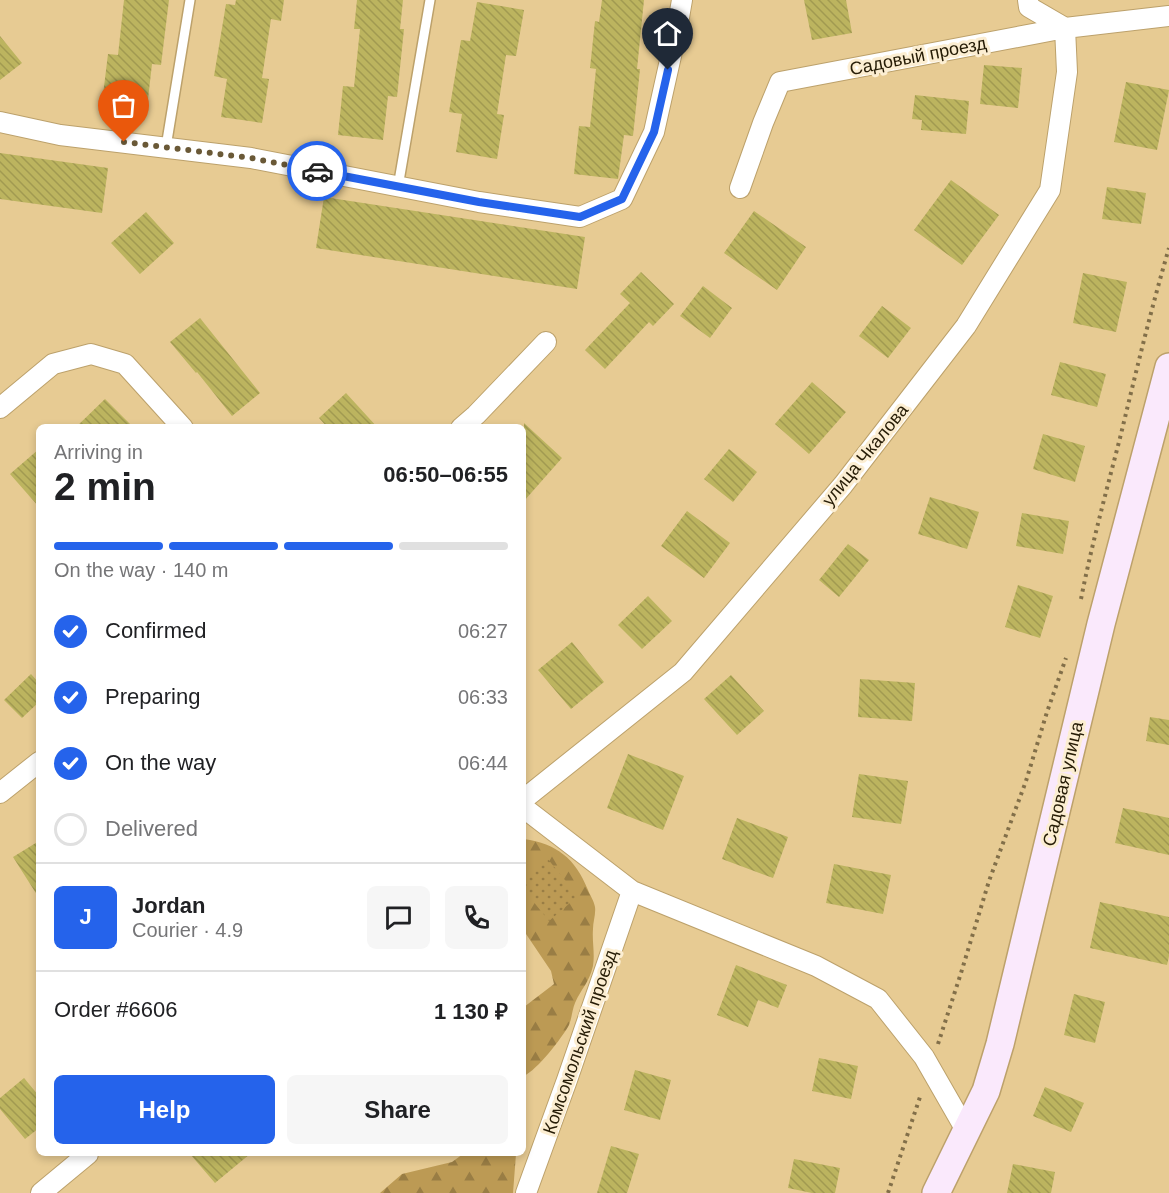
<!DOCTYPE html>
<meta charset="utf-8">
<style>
:root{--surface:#fff;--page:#f6f6f6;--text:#202124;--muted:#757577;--line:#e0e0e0;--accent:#2563eb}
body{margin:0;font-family:Arial,sans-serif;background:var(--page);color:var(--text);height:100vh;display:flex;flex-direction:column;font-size:22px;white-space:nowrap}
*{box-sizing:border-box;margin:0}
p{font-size:20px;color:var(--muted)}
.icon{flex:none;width:33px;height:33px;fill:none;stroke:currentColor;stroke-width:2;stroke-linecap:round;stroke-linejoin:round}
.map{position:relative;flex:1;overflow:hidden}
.side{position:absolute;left:36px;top:424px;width:490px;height:732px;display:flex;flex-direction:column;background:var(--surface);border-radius:9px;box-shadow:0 3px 9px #0003}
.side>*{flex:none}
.pin{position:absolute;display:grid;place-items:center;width:51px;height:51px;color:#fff;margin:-62px -26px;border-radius:50% 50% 50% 0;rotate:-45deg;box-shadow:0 0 6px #0007}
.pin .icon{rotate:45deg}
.courier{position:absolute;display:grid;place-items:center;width:60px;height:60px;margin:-30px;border:4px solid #2563eb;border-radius:50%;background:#fff;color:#222;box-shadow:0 2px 8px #0007}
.overview em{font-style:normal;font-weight:800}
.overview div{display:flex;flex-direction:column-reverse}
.overview{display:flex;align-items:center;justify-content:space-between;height:102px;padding:0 18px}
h1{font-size:39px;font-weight:800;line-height:45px}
.bar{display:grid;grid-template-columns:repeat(4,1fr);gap:9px 6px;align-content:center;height:72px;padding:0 18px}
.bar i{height:8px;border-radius:4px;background:var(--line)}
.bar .current{background:var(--accent)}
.bar p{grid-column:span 4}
.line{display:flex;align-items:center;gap:15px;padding:0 18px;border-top:2px solid var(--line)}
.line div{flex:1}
.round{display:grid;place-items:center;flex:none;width:63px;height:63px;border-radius:9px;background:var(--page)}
ol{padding:0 18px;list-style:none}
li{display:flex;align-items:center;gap:18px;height:66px}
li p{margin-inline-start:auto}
li .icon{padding:6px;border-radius:50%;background:var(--accent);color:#fff;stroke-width:4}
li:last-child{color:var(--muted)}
li i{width:33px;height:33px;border:3px solid var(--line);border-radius:50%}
.button{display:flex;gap:12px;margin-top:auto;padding:12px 18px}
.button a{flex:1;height:69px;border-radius:9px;background:var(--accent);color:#fff;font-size:24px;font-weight:800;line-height:69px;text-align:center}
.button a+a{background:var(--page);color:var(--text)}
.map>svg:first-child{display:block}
</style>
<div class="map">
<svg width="1169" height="1193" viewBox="0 0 1169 1193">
<defs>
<pattern id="forest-firs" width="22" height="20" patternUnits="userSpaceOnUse" patternTransform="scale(1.5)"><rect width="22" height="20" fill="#bc9a54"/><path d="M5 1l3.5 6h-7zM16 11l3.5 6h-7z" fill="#997d44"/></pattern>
<pattern id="park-dots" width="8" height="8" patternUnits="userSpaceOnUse" patternTransform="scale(1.5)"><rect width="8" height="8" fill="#bc9a54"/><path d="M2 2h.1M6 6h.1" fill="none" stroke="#997d44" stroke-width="1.8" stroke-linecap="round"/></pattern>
<pattern id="building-back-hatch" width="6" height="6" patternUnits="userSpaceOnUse" patternTransform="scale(1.5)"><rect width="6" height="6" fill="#bcb45f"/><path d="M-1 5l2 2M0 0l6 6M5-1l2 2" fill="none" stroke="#a19a51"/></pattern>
</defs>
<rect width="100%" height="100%" fill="#e7cb93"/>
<!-- forest -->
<path fill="url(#forest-firs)" d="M524,839c33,5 51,19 64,51 2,5 6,11 7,17 1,7 -2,15 -2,22 -1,13 2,24 0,37 -4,17 -12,23 -18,37 -3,7 -3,15 -6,22 -7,13 -32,45 -45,51v-69l30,-23 -3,-13 -27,-40z
M463,1154h53l-3,39h-133l22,-19 50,-12z"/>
<!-- park -->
<path fill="url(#park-dots)" d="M547,858l31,38 -29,25 -25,-31v-12z"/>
<!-- building -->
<path fill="url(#building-back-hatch)" d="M124,0h45l-8,65 -9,-1 -5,44 -45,-5 6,-49 10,1z
M236,0h48l-3,21 -10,-2 -9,59 7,1 -7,44 -41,-6 6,-38 -13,-3 12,-72 9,1z
M357,0h46l-3,29h4l-7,68 -9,-1 -5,44 -45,-5 5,-49 11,1 6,-58h-6z
M602,0h42l-7,69h3l-7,67 -9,-1 -6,44 -44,-5 5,-48 11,1 6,-58 -6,-1 5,-47 4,1z
M804,0h42l6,33 -40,7z
M477,2l47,8 -8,46 -10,-1 -9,59 7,1 -7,44 -41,-7 6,-38 -13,-2 12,-72 9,1z
M0,36l22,27 -22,17z
M984,65l38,3 -4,40 -38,-4z
M1126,82l43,8 -12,60 -43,-8z
M915,95l54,6 -3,33 -45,-4 1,-10 -10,-1z
M0,153l108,15 -6,45 -102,-14z
M951,180l48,35 -37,50 -48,-35z
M1107,187l39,6 -5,31 -39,-5z
M324,197l261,40 -8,52 -261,-41z
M754,211l52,36 -29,43 -53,-37z
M146,212l28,31 -34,31 -29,-31z
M641,272l33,32 -21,22 -4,-4 -44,47 -20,-19 45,-47 -10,-9z
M1083,273l44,9 -11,50 -43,-9z
M703,286l29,22 -22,30 -30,-22z
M882,306l29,22 -23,30 -29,-22z
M200,318l60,75 -28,23 -35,-44 -1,1 -26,-31z
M1060,362l46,12 -9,33 -46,-12z
M812,382l34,30 -37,42 -34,-30z
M346,393l32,35h-50l-9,-10z
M105,399l29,29h-59z
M524,423l38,35 -38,43z
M1043,434l42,12 -10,36 -42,-13z
M39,449v58l-29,-33z
M729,449l28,23 -24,30 -29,-23z
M930,497l49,15 -12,37 -49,-15z
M687,511l43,32 -26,35 -43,-32z
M1022,513l47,8 -6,33 -47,-8z
M848,544l21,16 -30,37 -20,-17z
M1018,585l35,11 -13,42 -35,-11z
M648,596l24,25 -30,28 -24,-24z
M572,642l32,40 -33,27 -33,-39z
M31,674l8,9v19l-17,16 -18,-18z
M731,675l33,36 -27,24 -33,-36z
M860,679l55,4 -3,38 -54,-4z
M1150,717l19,3v25l-23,-4z
M628,754l56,22 -21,54 -56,-22z
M859,774l49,7 -7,43 -49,-7z
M1123,808l46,10v37l-54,-12z
M737,818l51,19 -15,41 -51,-19z
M39,841v57l-26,-41z
M834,864l57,11 -8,39 -57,-11z
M1100,902l69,15v39l-2,9 -77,-17z
M736,965l51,20 -9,23 -20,-8 -10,27 -31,-12z
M1074,994l31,8 -10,41 -31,-8z
M819,1058l39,8 -7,33 -39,-8z
M635,1070l36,10 -11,40 -36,-10z
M24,1078l15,18v32l-14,11 -25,-30v-11z
M1045,1087l39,16 -13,29 -38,-16z
M611,1146l28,8 -12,39h-30z
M190,1154h60l-35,29z
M794,1159l46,9 -5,25h-23l-24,-5z
M1013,1164l42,8 -4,21h-44z"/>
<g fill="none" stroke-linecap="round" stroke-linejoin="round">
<!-- lane casing -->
<g stroke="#bca16b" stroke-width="12">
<path id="lane" d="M166,147l24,-147
M398,187l32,-187"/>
</g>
<!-- street casing -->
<g stroke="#bca16b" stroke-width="22">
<path id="street" d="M0,122l60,13 191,23 228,44 101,15 42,-18 32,-67 23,-103 5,-29
M740,188l23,-65 17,-41 285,-54 104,-12
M0,408l53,-44 38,-10 34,10 58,64
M461,428l15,-13 70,-73
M0,793l39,-31
M524,799l159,-127 160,-187 123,-159 84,-136 17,-118 -2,-44 -36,-21 -1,-7
M524,808l108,83 184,75 62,33 46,58 43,75
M41,1193l47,-39
M526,1193l41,-113 65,-189"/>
</g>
<!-- secondary casing -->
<g stroke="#bca16b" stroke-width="30">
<path id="secondary" d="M936,1193l50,-102 14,-47 101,-420 68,-257"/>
</g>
<!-- path -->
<path stroke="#826f49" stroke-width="4" stroke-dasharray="3 4.5" stroke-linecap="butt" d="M1081,599c11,-56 26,-110 40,-165 15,-62 30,-125 48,-186
M938,1044l23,-71 28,-92 37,-100 21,-69 19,-54
M888,1193l33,-99"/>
<!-- lane -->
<use href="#lane" stroke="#fff" stroke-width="9"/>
<!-- street -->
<use href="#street" stroke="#fff" stroke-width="20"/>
<!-- secondary -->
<use href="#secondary" stroke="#fae9fc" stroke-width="27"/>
</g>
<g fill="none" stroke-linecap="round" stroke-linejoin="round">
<!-- done -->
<path stroke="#6a5937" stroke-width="6" stroke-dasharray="0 10.8" d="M124,142l127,16 66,13"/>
<!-- route -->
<path stroke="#2563eb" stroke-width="8" d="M317,171l162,31 101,15 42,-18 32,-67 14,-62"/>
</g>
<g text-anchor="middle" stroke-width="6" stroke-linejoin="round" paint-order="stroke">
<!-- street labels -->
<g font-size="18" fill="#261c06" stroke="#fceed2">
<text transform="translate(918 56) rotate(-11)" y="6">Садовый проезд</text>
<text transform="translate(865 455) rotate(-51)" y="6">улица Чкалова</text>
<text transform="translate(1063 784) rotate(-77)" y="6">Садовая улица</text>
<text transform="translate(580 1042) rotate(-71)" y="6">Комсомольский проезд</text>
</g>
</g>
</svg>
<div class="pin" style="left:124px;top:142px;background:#ea580c"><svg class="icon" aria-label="bag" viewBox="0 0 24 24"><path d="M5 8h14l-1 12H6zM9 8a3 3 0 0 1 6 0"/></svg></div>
<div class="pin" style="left:668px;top:70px;background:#1f2937"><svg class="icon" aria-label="home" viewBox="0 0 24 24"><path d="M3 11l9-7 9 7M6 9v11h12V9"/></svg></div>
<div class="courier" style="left:317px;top:171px"><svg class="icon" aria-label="car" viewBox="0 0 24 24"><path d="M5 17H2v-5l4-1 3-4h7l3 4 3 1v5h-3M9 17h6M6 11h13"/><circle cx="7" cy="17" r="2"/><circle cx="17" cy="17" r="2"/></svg></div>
<section class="side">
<div class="overview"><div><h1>2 min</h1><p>Arriving in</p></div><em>06:50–06:55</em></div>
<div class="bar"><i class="current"></i><i class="current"></i><i class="current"></i><i></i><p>On the way · 140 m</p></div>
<ol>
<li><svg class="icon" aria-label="check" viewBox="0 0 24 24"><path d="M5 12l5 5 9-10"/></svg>Confirmed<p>06:27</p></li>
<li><svg class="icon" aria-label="check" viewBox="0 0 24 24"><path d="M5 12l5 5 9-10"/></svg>Preparing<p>06:33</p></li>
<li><svg class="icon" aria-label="check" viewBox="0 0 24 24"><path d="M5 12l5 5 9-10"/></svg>On the way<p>06:44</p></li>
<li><i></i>Delivered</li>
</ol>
<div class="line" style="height:108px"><b class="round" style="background:var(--accent);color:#fff">J</b><div><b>Jordan</b><p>Courier · 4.9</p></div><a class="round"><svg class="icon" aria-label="chat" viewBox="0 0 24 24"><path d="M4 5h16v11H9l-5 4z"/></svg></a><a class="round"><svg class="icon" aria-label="phone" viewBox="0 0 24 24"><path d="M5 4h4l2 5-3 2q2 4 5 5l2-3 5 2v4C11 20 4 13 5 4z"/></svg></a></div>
<div class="line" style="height:78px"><div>Order #6606</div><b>1 130 ₽</b></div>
<div class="button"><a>Help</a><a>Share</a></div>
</section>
</div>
